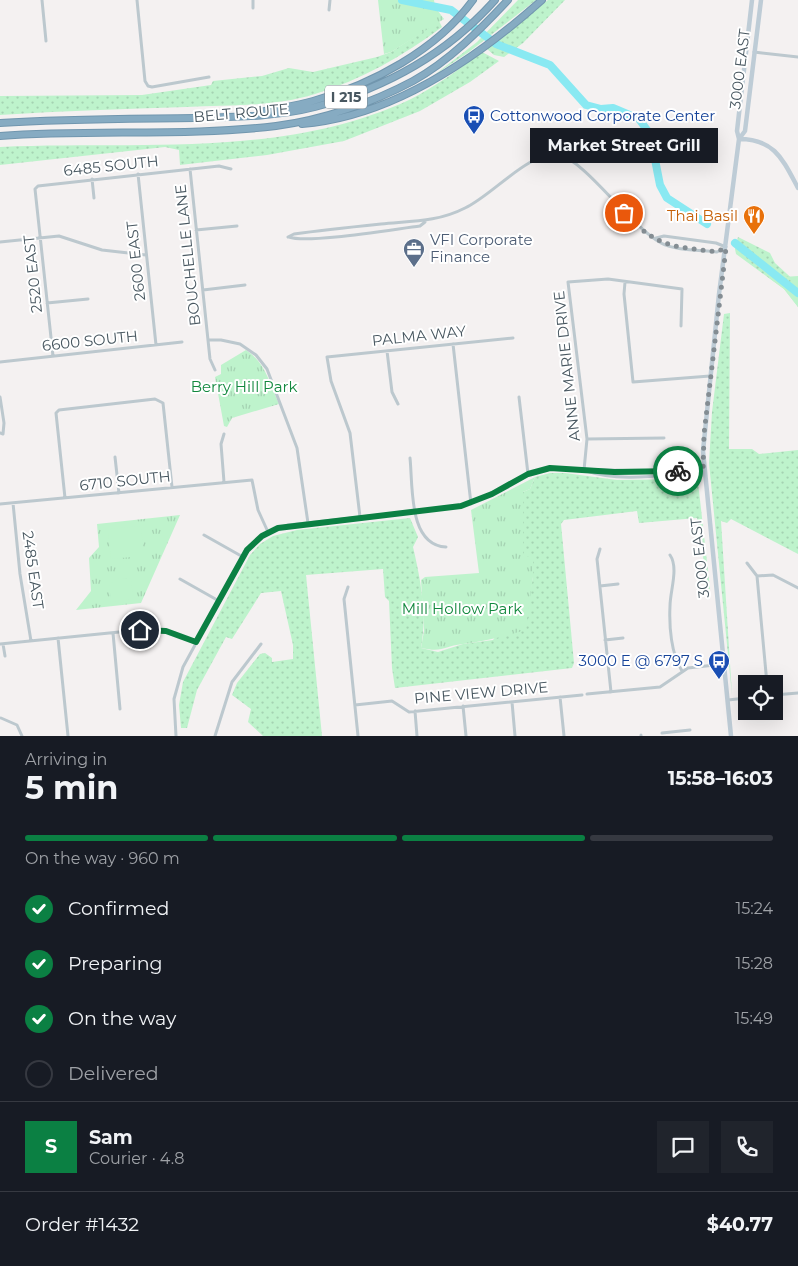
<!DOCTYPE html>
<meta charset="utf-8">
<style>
:root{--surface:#171b24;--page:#20242c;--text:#f1f3f6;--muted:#9ea1a6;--line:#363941;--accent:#0b8043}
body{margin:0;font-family:Montserrat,sans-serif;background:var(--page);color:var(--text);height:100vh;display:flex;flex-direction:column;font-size:19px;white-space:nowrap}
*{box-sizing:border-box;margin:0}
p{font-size:16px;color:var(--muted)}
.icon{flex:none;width:28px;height:28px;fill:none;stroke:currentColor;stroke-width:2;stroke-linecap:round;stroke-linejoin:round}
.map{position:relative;height:736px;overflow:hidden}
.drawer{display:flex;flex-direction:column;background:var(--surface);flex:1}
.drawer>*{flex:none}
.tools{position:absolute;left:738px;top:675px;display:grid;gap:10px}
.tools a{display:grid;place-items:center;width:45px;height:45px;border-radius:0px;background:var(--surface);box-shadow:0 5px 20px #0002;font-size:25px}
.pin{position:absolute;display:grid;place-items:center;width:42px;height:42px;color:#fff;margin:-21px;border:2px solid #fff;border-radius:50%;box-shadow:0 1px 5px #0007}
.courier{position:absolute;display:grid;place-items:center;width:50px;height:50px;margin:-25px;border:4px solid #0b8043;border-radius:50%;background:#fff;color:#222;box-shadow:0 1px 6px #0007}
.bubble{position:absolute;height:35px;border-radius:0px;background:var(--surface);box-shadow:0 5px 20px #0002;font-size:16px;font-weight:700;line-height:35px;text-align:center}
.headline em{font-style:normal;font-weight:700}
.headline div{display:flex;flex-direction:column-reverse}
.headline{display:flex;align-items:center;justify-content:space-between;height:85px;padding:0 25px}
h1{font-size:32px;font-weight:700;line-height:38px}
.bar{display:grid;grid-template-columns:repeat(4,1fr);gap:8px 5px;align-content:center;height:60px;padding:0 25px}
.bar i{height:6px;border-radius:4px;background:var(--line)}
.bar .active{background:var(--accent)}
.bar p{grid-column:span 4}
.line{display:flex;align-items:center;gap:12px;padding:0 25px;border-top:1px solid var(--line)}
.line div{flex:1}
.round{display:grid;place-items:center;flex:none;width:52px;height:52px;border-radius:0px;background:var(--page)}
ol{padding:0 25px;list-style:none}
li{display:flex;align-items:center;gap:15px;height:55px}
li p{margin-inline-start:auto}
li .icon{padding:5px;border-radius:50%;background:var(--accent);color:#fff;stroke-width:4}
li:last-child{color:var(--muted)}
li i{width:28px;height:28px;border:2px solid var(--line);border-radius:50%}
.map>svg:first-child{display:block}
</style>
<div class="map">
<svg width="798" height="736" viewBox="0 0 798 736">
<defs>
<pattern id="grass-dots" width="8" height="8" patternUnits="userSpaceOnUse" patternTransform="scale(1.25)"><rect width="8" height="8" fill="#bef3cc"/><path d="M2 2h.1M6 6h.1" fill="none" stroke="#a5d2b2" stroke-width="1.8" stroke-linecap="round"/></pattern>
<pattern id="park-tufts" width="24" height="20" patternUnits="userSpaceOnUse" patternTransform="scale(1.25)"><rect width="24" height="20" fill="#bef3cc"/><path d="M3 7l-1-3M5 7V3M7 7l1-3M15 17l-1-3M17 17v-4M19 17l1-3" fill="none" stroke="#a5d2b2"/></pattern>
</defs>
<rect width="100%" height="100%" fill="#f4f1f1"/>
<!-- grass -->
<path fill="url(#grass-dots)" d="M518,0h18l-67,52 -36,24 44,-34z
M548,0h17l-42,43 -19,14 -10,-2 -7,-6z
M439,21l3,6c-39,29 -81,53 -127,67 -42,13 -86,11 -129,13 -62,2 -124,4 -186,8v-19l142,-1 69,-10 2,-4 49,-5 27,-8 24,4 64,-15 14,-5z
M482,52l17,9 -29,21 -50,29 -76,30 -77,14 -87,10 -1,-15 -14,-3 -165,18v-18c136,-6 282,12 409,-47 26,-13 49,-30 73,-48z
M738,237l32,16 5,10 23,21v23l-14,-18 -48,-35 -1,-5z
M730,313l-1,136h23l7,5 39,-4v104l-67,-35 -4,4 -6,-2 11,174 -23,-232 3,-51 12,-98z
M550,473h15l52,7 79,-1 2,3 12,107h-2l-11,-71 -58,5 -2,-12 -73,9 -3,4 13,139 -2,5 -177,20 -3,-20 -3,-67 -4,-4 -2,-28 -77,6 16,161h-59l-15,-14 3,-13 -19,-14 5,-12 23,-29 5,-1 7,5v4l21,-3v-14l-12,-54 -20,2 -29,46 -6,-2 -29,53 -10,38h-6l-2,-23 4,-23 67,-127 10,-11 13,-8 24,-6 113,-12 8,19 -5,10c8,34 14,67 8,101l17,4 25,-8 30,-4 37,-47 3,-16 -10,-22v-63l7,-3 5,-12z"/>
<!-- park -->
<path fill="url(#park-tufts)" d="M378,0h56l1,7 9,12 -53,33 -7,2z
M798,276v31l-14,-18 -15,-11z
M246,350c19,12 24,34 33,54l-47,14 -5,9 -3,-1 -9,-49 6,-3v-9z
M535,477l-5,12 -7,3v63l10,3v19l-7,53c-21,6 -41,11 -63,14 -20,2 -19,9 -42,4l3,-17 -3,-51 4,-3 54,-4 -8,-63z
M180,515l-39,88 -65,7 15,-19 -2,-33 10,-11 -2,-23z"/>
<!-- garden -->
<path fill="#bef3cc" d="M141,526l2,21 -12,10 -20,2 -3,-26 3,-4z
M131,578l2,21 -22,3 -2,-17 8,-6z"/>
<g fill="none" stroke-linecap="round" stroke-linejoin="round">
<!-- river -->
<path stroke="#89e9f2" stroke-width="8" d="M402,0l49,10 45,34 54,21 36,40 15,4 12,-1 26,11 11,15 10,51 7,13 40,26
M735,243l63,50"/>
<!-- highway casing -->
<g stroke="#7196ae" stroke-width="8">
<path id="highway" d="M260,112c18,-4 36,-6 53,-11 58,-16 124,-51 160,-101
M0,123c64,-4 129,-4 194,-5 40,-1 82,-1 121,-11 70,-19 132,-53 180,-107
M302,124c90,-7 174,-65 240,-124
M0,136c92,-7 185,1 276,-10 46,-6 96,-23 137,-45 36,-20 67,-51 95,-81"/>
</g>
<!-- street -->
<path stroke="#bcc8ce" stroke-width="3" d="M42,0l4,41
M137,0l8,81 3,5 4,1 57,-10
M253,0v8
M329,10l1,-10
M754,52l44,5
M190,169l20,190 5,11
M138,174l18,171
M92,179l2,19
M196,230l41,-4
M288,237l6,-3c29,-4 58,-7 87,-10 30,-3 57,-2 84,-16 28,-13 65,-58 94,-53 26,5 70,70 102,88 15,8 39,7 56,9l8,-4
M289,237c18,7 106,-8 131,-11l5,-4
M656,238l8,-2 52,7 10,4
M0,242l59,-6 43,14 44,5
M625,282l-1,12 9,88 77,-6
M203,290l42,-5
M47,303l41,-4
M208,340h13l19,4 16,11 11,14 30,79 11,75
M453,344l18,160
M387,351l5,41 6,12
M53,356l-18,-167 3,-3 181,-20 12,3
M0,362l182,-20
M0,397l4,26 -1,11 -3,-1
M519,397l9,77
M224,434l-3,10 3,38
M587,439l77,-1
M115,457l4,36
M410,458c3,28 -2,87 36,89
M584,470l3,-31 -19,-157 40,-3 74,10 -1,37
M587,471c33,12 82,3 116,2
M65,498l-9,-85 3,-3 96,-11 8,4 9,84
M13,503l7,71 11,67
M0,504l252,-24 6,30 10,22
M360,517l-10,-84 -19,-52 -4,-24 186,-19
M204,535l39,22
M600,549l-3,10 14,133
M670,555c9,13 0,36 0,51 -1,20 1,48 12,65
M747,563l10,13 10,108
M757,576l16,-1 25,13
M180,579l39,22
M600,586l18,-2
M348,587l-4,12 14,137
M113,633l7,76
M58,638l10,98
M605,640l18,-2
M0,644l149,-15 26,4 21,10
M3,644l2,12
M587,694l73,-7 28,-19 36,-4
M774,695l24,-2
M560,697l4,39
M728,700l18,-2
M512,702l3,34
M355,705l37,-4 17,11 173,-17
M463,706l3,30
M415,711l2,25
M1,718l16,7 5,11
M662,733l28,-3
M176,736l-2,-37 9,-32 64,-117 15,-15 26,-10 173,-19 32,-12 35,-20 22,-6 146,5
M215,736l17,-54 29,-38
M641,736v-1"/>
<!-- secondary -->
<path stroke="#beccd6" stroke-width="4.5" d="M739,139l6,-8 16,-131
M739,139c36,0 44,21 59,49
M731,736l-28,-285 16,-157 20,-155 -2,-8 15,-131"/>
<!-- highway -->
<use href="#highway" stroke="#86abc2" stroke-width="6"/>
</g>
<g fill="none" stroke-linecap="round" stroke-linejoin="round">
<!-- done -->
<path stroke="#848d93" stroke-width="5" stroke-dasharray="0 9" d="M624,213c23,24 39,33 71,36 12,2 20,4 31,-1l-22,186 -1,38 -25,-1"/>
<!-- route -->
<path stroke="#0b8043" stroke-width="6" d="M140,630l26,1 30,11 51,-92 15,-14 16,-8 183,-22 31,-12 36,-20 22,-6 64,4 64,-1"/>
</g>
<!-- icons -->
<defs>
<g id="bus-pin" transform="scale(1.125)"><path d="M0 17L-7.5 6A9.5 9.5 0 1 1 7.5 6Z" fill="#1a4fb4" stroke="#fff"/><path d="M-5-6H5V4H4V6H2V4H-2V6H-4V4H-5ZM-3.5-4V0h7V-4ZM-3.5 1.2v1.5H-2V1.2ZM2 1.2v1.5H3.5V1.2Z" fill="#fff"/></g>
<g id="restaurant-pin" transform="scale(1.125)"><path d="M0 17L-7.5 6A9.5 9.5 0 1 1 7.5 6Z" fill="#e8710a" stroke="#fff"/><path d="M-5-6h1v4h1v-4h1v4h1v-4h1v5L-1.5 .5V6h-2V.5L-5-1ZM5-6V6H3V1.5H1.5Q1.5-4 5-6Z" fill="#fff"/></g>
<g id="office-pin" transform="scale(1.125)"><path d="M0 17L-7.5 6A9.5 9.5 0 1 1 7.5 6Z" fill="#5c6f8a" stroke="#fff"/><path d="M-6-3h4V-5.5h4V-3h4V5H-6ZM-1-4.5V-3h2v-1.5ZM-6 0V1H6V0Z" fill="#fff"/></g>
</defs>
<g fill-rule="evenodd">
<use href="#bus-pin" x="474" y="116"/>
<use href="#restaurant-pin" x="754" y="216"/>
<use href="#office-pin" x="414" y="249"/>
<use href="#bus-pin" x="719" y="661"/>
</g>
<g text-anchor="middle" stroke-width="4" stroke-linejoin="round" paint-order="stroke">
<!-- shield labels -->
<rect fill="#fff" stroke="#7f8990" stroke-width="1" x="325" y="85.5" width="42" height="23" rx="4"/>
<g font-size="14" font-weight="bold" fill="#485760">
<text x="346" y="102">I 215</text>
</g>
<!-- street labels -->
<g font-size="15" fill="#485760" stroke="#fff">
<text transform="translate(740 69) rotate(-83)" y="5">3000 EAST</text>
<text transform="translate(241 113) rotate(-5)" y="5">BELT ROUTE</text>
<text transform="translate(111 166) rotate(-6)" y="5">6485 SOUTH</text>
<text transform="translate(188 255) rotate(-96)" y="5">BOUCHELLE LANE</text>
<text transform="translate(136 261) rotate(-96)" y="5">2600 EAST</text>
<text transform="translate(33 274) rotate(-96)" y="5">2520 EAST</text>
<text transform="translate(419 336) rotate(-6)" y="5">PALMA WAY</text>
<text transform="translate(90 341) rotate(-6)" y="5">6600 SOUTH</text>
<text transform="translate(567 366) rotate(-96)" y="5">ANNE MARIE DRIVE</text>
<text transform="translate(125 481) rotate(-6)" y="5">6710 SOUTH</text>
<text transform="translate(700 558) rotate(-96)" y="5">3000 EAST</text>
<text transform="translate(33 570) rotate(82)" y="5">2485 EAST</text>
<text transform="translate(481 693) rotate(-5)" y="5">PINE VIEW DRIVE</text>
</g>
<!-- transit labels -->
<g font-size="15" fill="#164399" stroke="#fff" text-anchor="start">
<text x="490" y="121">Cottonwood Corporate Center</text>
<text x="703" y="666" text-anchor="end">3000 E @ 6797 S</text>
</g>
<!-- food labels -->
<g font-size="15" fill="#c56008" stroke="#fff" text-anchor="end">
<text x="738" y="221">Thai Basil</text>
</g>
<!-- service labels -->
<g font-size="15" fill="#4e5e75" stroke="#fff" text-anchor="start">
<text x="430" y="245">VFI Corporate<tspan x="430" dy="17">Finance</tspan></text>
</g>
<!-- park labels -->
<g font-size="15" fill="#12883e" stroke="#fff">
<text x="244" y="392">Berry Hill Park</text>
<text x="462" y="614">Mill Hollow Park</text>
</g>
</g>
</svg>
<div class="tools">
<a><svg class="icon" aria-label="locate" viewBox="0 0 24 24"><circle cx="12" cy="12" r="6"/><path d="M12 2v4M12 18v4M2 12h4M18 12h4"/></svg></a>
</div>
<div class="pin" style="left:624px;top:213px;background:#ea580c"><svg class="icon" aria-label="bag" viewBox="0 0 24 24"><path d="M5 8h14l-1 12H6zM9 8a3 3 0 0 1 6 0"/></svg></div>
<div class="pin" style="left:140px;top:630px;background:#1f2937"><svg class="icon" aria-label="home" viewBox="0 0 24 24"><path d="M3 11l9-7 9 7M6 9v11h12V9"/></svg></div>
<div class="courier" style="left:678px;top:471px"><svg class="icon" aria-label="bike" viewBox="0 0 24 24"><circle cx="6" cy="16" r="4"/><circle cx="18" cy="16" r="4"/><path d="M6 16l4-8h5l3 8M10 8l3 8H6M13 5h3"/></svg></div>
<div class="bubble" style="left:530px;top:128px;width:188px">Market Street Grill</div>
</div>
<section class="drawer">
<div class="headline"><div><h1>5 min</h1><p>Arriving in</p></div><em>15:58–16:03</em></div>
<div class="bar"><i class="active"></i><i class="active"></i><i class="active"></i><i></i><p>On the way · 960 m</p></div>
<ol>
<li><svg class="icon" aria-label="check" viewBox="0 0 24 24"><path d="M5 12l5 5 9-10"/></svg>Confirmed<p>15:24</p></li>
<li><svg class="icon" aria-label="check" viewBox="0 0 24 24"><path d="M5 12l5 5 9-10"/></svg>Preparing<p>15:28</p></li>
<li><svg class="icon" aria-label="check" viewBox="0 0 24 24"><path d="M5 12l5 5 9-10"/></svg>On the way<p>15:49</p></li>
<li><i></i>Delivered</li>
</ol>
<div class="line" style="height:90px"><b class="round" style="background:var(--accent);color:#fff">S</b><div><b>Sam</b><p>Courier · 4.8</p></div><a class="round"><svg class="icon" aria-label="chat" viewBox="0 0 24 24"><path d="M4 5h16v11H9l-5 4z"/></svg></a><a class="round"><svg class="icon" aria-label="phone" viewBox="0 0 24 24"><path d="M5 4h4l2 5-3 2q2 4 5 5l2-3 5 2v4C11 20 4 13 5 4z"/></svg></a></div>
<div class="line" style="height:65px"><div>Order #1432</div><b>$40.77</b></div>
</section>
